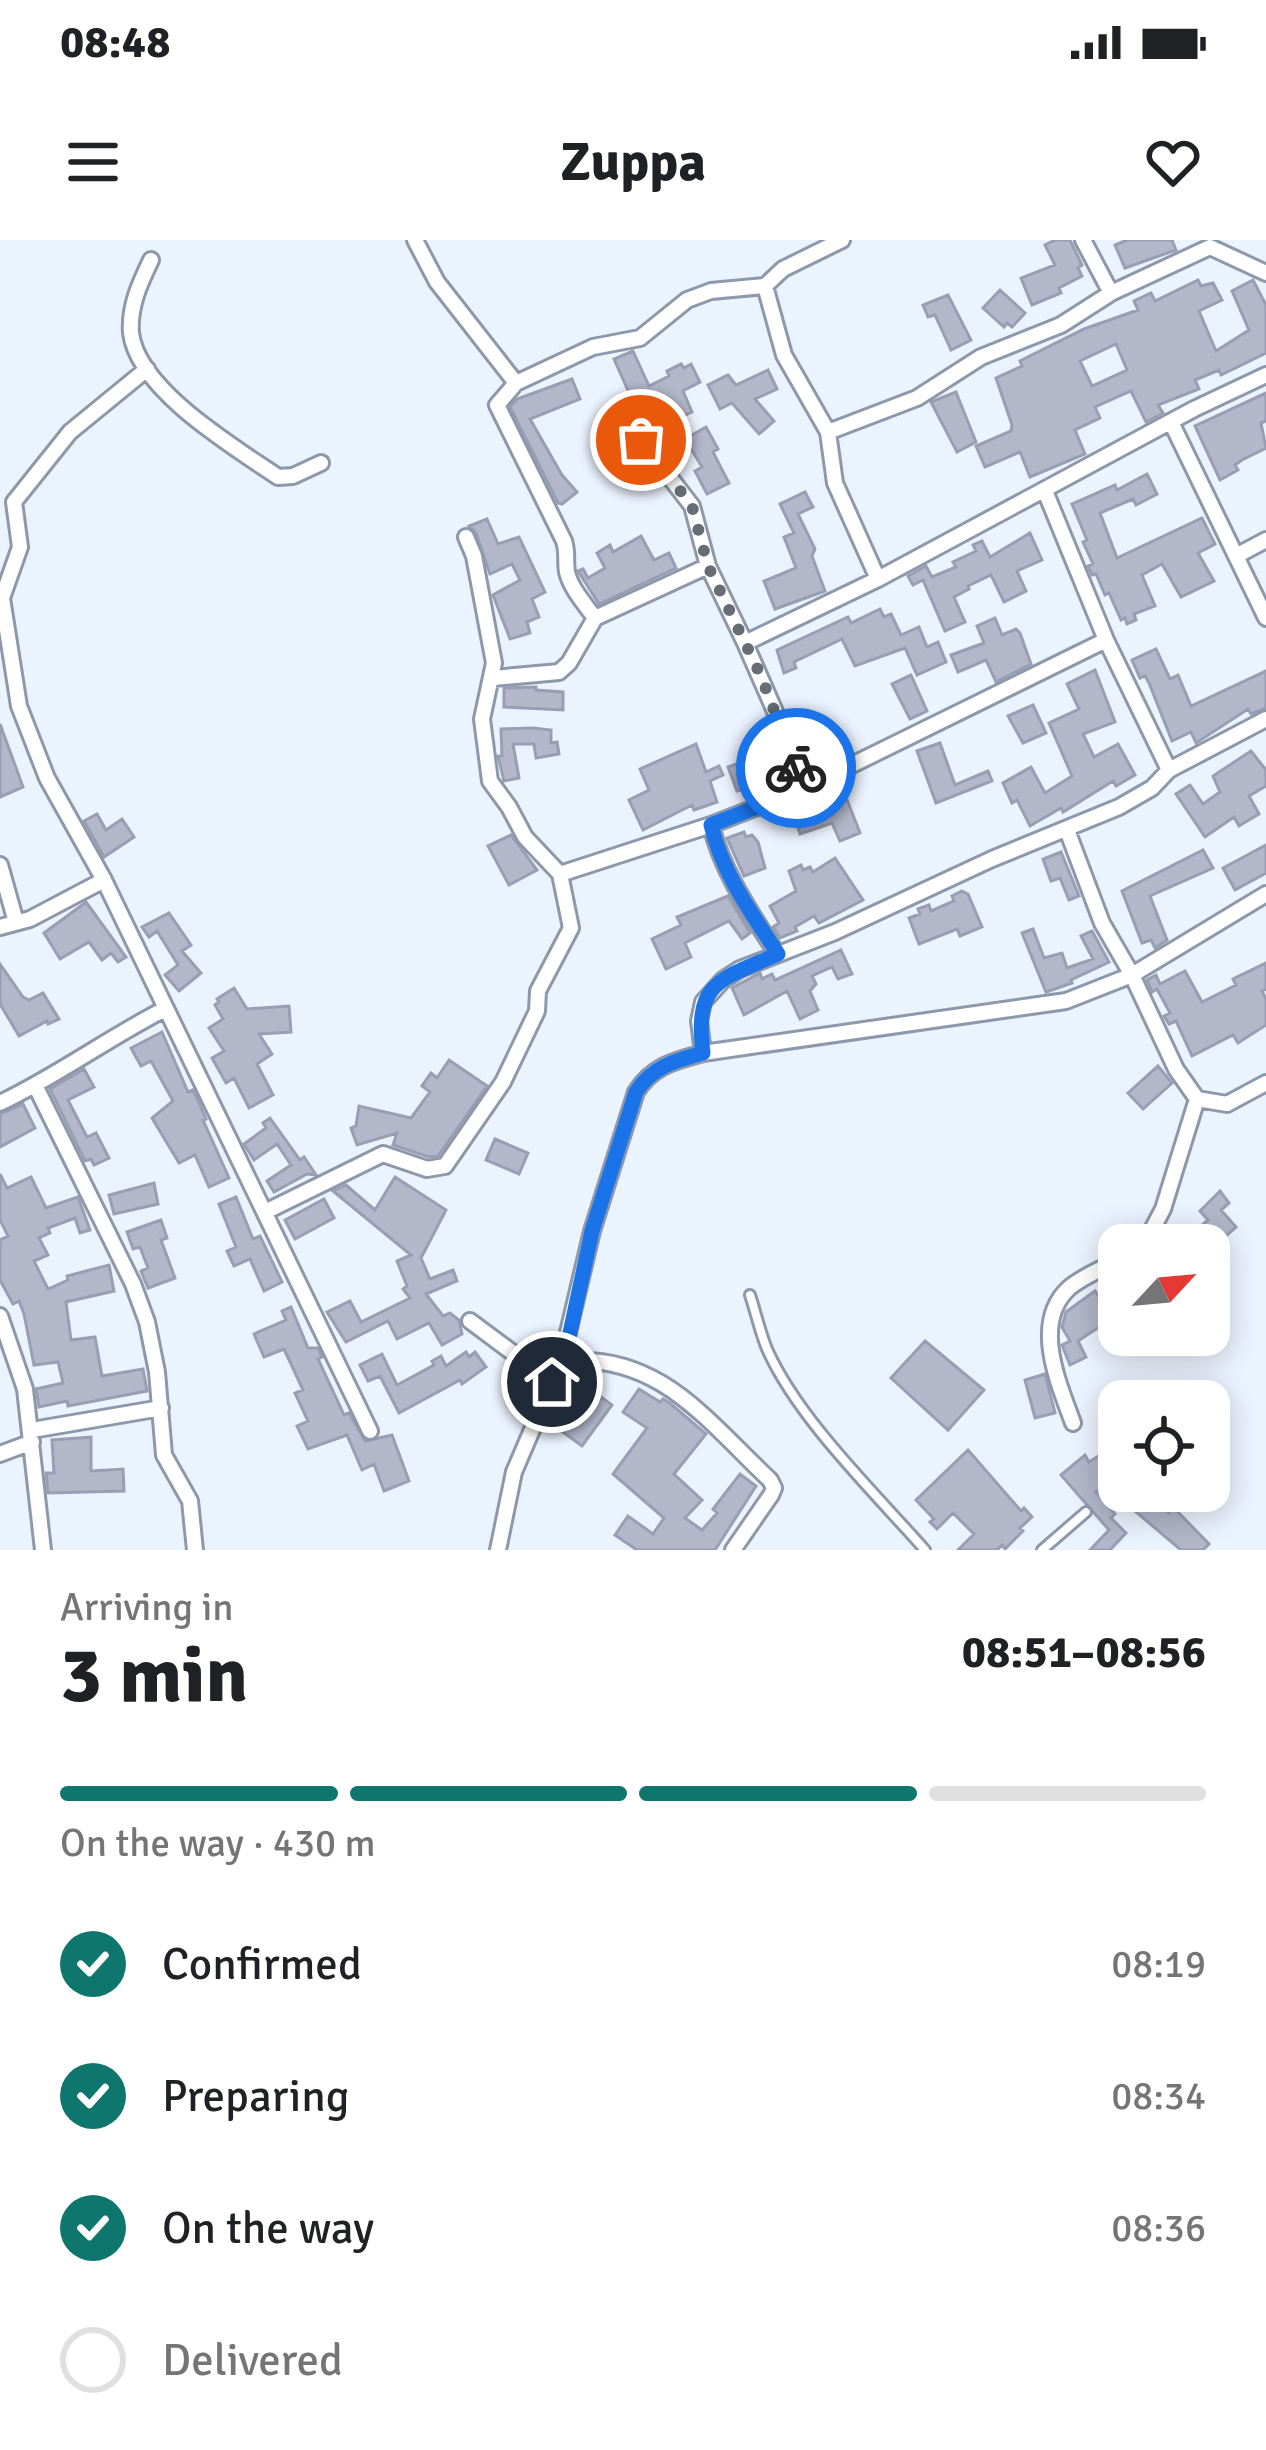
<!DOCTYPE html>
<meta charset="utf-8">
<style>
:root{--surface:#fff;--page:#f2f2f2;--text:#202124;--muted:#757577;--line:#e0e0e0;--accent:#0f766e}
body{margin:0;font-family:Signika,sans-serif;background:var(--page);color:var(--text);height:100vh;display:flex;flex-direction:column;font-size:45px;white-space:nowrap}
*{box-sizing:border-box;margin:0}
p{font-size:39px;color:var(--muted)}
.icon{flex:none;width:66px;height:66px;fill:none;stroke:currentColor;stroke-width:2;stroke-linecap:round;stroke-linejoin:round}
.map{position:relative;height:1310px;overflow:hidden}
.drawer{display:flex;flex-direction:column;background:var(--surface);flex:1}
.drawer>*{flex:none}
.needle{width:78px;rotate:64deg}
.controls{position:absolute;left:1098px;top:984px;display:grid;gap:24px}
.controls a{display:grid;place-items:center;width:132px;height:132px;border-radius:24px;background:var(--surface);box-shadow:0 6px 30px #0003;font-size:60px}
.pin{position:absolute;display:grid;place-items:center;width:102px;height:102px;color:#fff;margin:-51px;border:6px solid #fff;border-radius:50%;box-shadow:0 3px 12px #0007}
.courier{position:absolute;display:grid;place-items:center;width:120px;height:120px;margin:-60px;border:9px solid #1a73e8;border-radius:50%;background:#fff;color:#222;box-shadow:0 3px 15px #0007}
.overview em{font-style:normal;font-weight:700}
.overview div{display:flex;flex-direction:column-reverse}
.overview{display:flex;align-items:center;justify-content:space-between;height:204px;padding:0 60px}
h1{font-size:78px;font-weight:700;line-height:90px}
.bar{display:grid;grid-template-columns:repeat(4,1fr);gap:18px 12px;align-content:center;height:144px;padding:0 60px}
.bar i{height:15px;border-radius:9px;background:var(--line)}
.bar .selected{background:var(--accent)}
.bar p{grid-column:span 4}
ol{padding:0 60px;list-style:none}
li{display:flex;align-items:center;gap:36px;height:132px}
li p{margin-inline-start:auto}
li .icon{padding:12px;border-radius:50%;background:var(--accent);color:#fff;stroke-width:4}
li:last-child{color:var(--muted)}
li i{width:66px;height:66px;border:6px solid var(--line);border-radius:50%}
.status{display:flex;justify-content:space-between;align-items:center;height:84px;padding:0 60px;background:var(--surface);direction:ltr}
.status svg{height:33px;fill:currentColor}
header{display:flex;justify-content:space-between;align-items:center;height:156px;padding:0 60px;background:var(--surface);font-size:54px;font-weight:700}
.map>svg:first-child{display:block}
</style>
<div class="status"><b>08:48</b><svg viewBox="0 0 49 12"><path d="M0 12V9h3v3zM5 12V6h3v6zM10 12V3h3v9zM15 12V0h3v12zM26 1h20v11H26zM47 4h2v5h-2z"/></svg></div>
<header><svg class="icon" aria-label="menu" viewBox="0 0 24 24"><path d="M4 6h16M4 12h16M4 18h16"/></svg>Zuppa<svg class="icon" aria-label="heart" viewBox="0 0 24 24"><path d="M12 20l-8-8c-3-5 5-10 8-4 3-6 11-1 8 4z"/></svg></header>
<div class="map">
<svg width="1266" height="1310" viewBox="0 0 1266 1310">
<rect width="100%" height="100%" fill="#ebf3fe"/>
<!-- building -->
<path fill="#b2b7ca" stroke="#9a9eb2" stroke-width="3" fill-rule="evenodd" d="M1055,0h15l12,25 -4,3 4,8 -23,12 2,5 -29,12 -11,-27 34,-13 -10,-20z
M1127,0h45l4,10 -51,18 -10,-23z
M1198,40l3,6 12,-3 9,17 -23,11 17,40 33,-21 -17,-39 21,-11 13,25v48l-45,22 -2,-5 -24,10 4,9 -41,16 5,8 -17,9 -15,-31 -36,16 5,11 -25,12 10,24 -55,23 -10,-25 -35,15 -9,-21 35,-15 1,-6 -16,-47 26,-12 -2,-5 64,-32 54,-19 -4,-9 17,-8 4,8zM1116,104l11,26 -35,16 -12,-25z
M1000,50l25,23 -13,14 -5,-4 -3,4 -21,-19z
M948,55l23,45 -20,10 -16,-35 -7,2 -5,-12z
M633,111l16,35 20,-10 -2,-5 14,-7 3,4 7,-4 9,18 -17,9 9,21 -33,15 -12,-29 -13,6 -20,-45z
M768,130l9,19 -22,10 19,22 -15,13 -27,-31 -12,6 -12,-24 20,-10 8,10z
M572,139l8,20 -50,20 32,56 15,17 -15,12 -4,-1 -48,-96 7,-8z
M956,152l20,50 -19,10 -26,-50z
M1266,153v28l-5,2 5,25 -24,12 -7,5 3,5 -18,10 -25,-54z
M706,187l12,22 -5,3 16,31 -22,11 -12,-23 7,-4 -17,-28z
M1147,234l10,20 -21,11 -3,-6 -33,14 17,45 85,-40 13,26 -17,9 16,28 -33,16 -19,-33 -20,11 13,31 -21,8 2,6 -9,4 -2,-6 -4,2 -12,-27 -4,2 -9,-21 -4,1 -4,-9 5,-2 -10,-22 4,-2 -15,-36 43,-19 2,5z
M805,252l8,15 -15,7 17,35 -3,7 13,35 -50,18 -11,-28 32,-13 -12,-31 10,-4 -14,-29z
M487,279l11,25 21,-7 26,55 -13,7 7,18 -12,5 3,11 -20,6 -17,-44 27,-15 -8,-16 -22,10 -14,-41 -7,-7z
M1030,293l12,27 -25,11 9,20 -22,11 -13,-27 -23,11 1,3 -15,8 11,25 -20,9 -22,-51 -10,5 -5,-9 18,-10 6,11 24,-10 -3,-5 23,-11 -3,-6 9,-4 8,16z
M641,296l13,24 15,-7 7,15 -77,36 -21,-33 5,-2 5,9 17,-10 -8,-15 13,-8 3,7z
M880,369l4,8 7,-3 10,21 18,-8 8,20 11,-5 8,20 -29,13 -12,-27 -50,18 -13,-27 -48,23 2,6 -12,5 -7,-23 71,-33 3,6z
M995,378l7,17 14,-6 4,4 11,31 -35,18 -10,-22 -28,12 -7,-17 33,-12 -7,-17z
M1156,409l14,30 8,-4 13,31 75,-35v37l-15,6 -3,-5 -52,34 -5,-11 -19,9 -23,-58 -4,-7 -5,2 -8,-18z
M1095,430l20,52 -32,12 11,23 24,-13 17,31 -19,11 -3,-5 -50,31 -2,-4 -31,18 -13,-26 -5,3 -9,-20 28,-16 14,26 27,-17 -23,-53 30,-14 -12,-25z
M911,435l16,36 -17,8 -18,-35z
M536,447v3l27,2v18l-59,-3v-19z
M1033,465l13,28 -23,10 -15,-27z
M0,484l23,63 -23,10z
M533,488l18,2v13l6,-1 2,12 -23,4 -2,-14h-21l6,34 -15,3 -6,-25h4l-1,-27z
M940,503l15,42 33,-14 4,10 -56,22 -19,-52z
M696,504l10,28 13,-6 4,9 -13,6 7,21 -23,8 -2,-5 -49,25 -14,-30 20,-10 -9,-21z
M1251,511l15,19v16l-17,10 10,18 -20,12 -5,-9 -29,20 -29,-43 14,-9 13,19 17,-12 -7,-16z
M766,514l5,2 7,21 -41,14 -9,-24z
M844,552l16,41 -20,8 -8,-18 -32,11 -9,-28z
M97,574l9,16 16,-11 12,18 -30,20 -20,-36z
M744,592l2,5 6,-2 6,7 7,26 -21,8 -17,-38z
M511,595l26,35 -28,15 -21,-39z
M1266,605v28l-31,17 -12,-22z
M1203,610l10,18 -63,28 17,44 -12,8 -4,-8 -9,3 -20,-52z
M1061,612l18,44 -10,4 -9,-22 -9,3 -8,-22z
M835,618l28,42 -44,23 -5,-7 -19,11 2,4 -17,7 -7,-11 6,-4 -9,-17 26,-15 -7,-20 12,-6 2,5 7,-3 3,5z
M962,651l6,3 14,33 -22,9 -3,-7 -38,15 -10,-26 11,-4 -2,-5 11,-4 2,6 23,-10 -2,-5z
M728,656l22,37 -8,6 -13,-18 -44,22 6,14 -25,12 -14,-30 29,-14 -4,-8z
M86,662l40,55 -8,5 -7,-9 -9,7 -13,-18 -29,17 -16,-26z
M169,673l22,32 -9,6 19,22 -22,18 -14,-16 13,-10 -21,-34 -8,6 -7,-10z
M1033,689l11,29 18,-5 5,15 26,-9 -12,-23 11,-5 17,31 -38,18 1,3 -26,9 -24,-59z
M841,710l11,24 -14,5 -6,-12 -20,9 4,8 -6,7 8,19 -18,9 -13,-28 -43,24 -12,-27 28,-15 2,6 10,-5 3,6z
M1266,723v26l-4,2 4,8v26l-28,18 -5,-8 -41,21 -16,-35 -7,3 -5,-8 6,-3 -13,-24 -5,3 -5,-12 9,-5 4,9 25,-13 17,31 34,-17 -3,-6z
M0,724l23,33 6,3 14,-7 16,26 -11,5 -1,-3 -28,15 -19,-32z
M234,748l13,21 42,-3 2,26 -32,2 13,20 -15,10 16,31 -24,13 -15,-30 -8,5 -14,-25 12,-7 -15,-23 14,-9 -8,-14 4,-3 -2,-3z
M162,792l26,60 5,-2 5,10 8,19 -3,1 26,58 -20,9 -14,-32 -16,8 -27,-45 21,-17 -22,-40 -10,5 -10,-18z
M449,820l38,26 -49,70 -9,1 -36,-12 4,-12 -40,12 -6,-17 5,-2 3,-20 52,12 19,-26 -8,-6 9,-13 6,5z
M1158,826l14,17 -29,26 -15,-16z
M84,829l10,18 -26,13 19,37 9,-4 13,25 -15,7 -3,-6 -6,2 -35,-72z
M23,864l12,24 -35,19v-33z
M270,878l30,42 4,-3 12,18 -9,-1 -33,18 -7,-11 24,-16 -14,-21 -23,16 -10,-16 22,-16 -3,-5z
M495,899l33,14 -9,21 -33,-14z
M0,934l7,14 24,-11 15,31 32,-11 12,33 -10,3 -5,-15 -27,10 2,5 -11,5 9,17 -14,6 14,28 20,-9 -1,-4 42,-11 5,26 -48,11 5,38 24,-3 7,39 41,-7 4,22 -79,15 -1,-5 -28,6 -3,-18 27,-6 -5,-21 -24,3 -10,-51 -5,-13 -6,3 -13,-24v-40l8,-4 -8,-16z
M395,937l51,33 -25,48 9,21 23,-9 4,11 -31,13 17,22 7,-3 9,7 3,14 -20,11 -13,-22 -32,16 -9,-18 -42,21 -19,-30 23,-11 11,21 49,-24 -7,-9 4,-3 -10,-25 14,-6 -78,-64 13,-6 29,25z
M154,943l4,21 -44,10 -5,-19z
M1220,951l9,12 -8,7 15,17 -27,24v-6h-30l29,-25 -8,-9z
M236,957l17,42 7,-3 22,46 -18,9 -14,-32 -16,7 -7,-15 9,-4 -17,-43z
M324,959l10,19 -39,21 -10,-19z
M161,980l6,18 -6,2 14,38 -27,10 -7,-17 7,-3 -8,-21 -7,2 -6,-17z
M1119,1042v32l-41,27 8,16 -16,8 -8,-20 8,-4 -8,-14 4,-15 29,-21 10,15 5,-19z
M291,1067l17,41h10l4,9 -4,2 26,56 5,-2 16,28 27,-6 17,46 -25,10 -10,-27 -12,6 -15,-35 -39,14 -11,-23 11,-5 -13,-28 8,-3 -19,-41 -20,8 -10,-23 32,-14 -4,-9z
M925,1101l59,49 -36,40 -57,-52z
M466,1112l3,5 6,-5 11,15 -24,17 -2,-4 -61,33 -19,-37 -12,5 -8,-16 22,-11 15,31 37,-20 -2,-4 9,-5 5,10z
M1045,1134l10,39 -20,5 -10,-38z
M639,1149l21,13 3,-3 8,5 35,30 -32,40 28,26 -17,18 17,12 15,-17 -4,-4 27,-35 16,12 -41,64h-78l-22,-15 13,-19 25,18 11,-16 -51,-44 34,-46 -24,-16z
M601,1157l11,8 -30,41 -22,-16 11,-15 11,8z
M91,1197v34l32,-2 1,22 -76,2 -2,-20h8l-2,-33z
M968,1210l53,61 3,-3 8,9 -12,11 3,3 -18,18 -3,-4 -5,5h-39l16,-16 -21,-21 -16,16 -7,-7 4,-3 -18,-19z
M1102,1214l16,26 -22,12 19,22 -4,4 15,15 -16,17h-20l19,-20 -48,-55 24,-20 4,7z
M1141,1251l28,22 4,-6 36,37 -6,6h-22l-52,-44z"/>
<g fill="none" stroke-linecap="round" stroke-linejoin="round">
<!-- service casing -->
<g stroke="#8d99aa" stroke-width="14">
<path id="service" d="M750,1055c6,18 10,37 17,54 31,70 108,144 158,201
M1042,1310l44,-38"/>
</g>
<!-- minor casing -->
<g stroke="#8d99aa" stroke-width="20">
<path id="minor" d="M415,0l22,42 79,101
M1083,0l28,53
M151,20c-11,23 -22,46 -20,73 7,57 103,114 147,144l15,-1 28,-13
M765,46l19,69 44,77 7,51 43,96 -133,64 32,73 26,73 -92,36c11,47 40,88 66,129
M1171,182l95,196
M828,192l89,-34 64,-41 80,-32 50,-32 99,-46 56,26
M641,200l51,66 16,60 37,77
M1045,251l61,149 63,130
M466,297l8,19 20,107 -12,56 8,62 19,26 16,30 35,37 151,-49
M1236,316l30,-16
M878,339l316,-170 72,-34
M595,378c-10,-14 -24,-29 -28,-46 -2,-11 1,-19 -3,-31l-67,-136 19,-22 77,-36 47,-9 47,-38 24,-9 54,-5 18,-17 59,-29
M493,438l66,-6 10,-9 26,-45 113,-52
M803,549l303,-149
M1067,590l35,93 30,52 44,94 21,30 30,5 39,-21
M0,625l16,57
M104,640l266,551
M0,687l30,-8 74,-39 -57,-102 -28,-72 -17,-108 18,-51 -6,-45 56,-70 77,-63
M703,813l-4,-32 4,-19 20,-22 17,-11 95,-37 157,-73 127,-52 33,-19 17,-18 97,-51
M36,847l97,197 14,38 10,50 7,83 26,46 5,49
M0,863c57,-27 108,-65 165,-94
M265,972l118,-58 44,15 18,-3 58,-84 34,-71 1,-20 33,-63 -11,-54
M1144,1005l19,-36 34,-110
M0,1076l25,73 18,161
M470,1081l82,61
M561,1122c96,-12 146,59 209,118l4,8 -3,7 -38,55
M1073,1183c-14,-39 -42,-100 -4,-135 14,-12 33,-19 50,-28
M32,1190l129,-22
M0,1214l32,-12
M498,1310l16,-78 47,-110 31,-131 44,-139c16,-26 38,-31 67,-39l363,-52 66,-26 134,-81"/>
</g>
<!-- service -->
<use href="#service" stroke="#fff" stroke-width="8"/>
<!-- minor -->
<use href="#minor" stroke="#fff" stroke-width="14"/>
</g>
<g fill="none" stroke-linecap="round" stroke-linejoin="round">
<!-- done -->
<path stroke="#676d75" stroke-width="12" stroke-dasharray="0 21.6" d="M641,200l51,66 16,60 53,110 35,92"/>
<!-- route -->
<path stroke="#1a73e8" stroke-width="15" d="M552,1142l18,-49 22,-102 44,-139c16,-25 38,-31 67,-39 -9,-72 17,-73 75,-99 -27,-41 -56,-82 -67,-129l92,-36 -7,-21"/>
</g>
</svg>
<div class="controls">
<a><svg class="needle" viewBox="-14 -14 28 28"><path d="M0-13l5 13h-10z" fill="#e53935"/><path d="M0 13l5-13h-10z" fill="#757577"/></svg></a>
<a><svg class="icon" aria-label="locate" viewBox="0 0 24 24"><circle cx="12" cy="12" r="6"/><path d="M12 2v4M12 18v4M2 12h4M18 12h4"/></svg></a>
</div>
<div class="pin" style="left:641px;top:200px;background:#ea580c"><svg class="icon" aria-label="bag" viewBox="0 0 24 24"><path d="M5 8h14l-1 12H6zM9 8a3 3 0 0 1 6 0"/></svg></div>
<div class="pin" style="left:552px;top:1142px;background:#1f2937"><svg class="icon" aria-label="home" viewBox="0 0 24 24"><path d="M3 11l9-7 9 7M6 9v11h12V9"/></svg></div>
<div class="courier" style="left:796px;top:528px"><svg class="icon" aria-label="bike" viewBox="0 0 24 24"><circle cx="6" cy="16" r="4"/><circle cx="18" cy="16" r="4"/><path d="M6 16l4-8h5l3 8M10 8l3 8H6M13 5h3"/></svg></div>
</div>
<section class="drawer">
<div class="overview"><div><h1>3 min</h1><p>Arriving in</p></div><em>08:51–08:56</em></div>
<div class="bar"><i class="selected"></i><i class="selected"></i><i class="selected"></i><i></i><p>On the way · 430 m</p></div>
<ol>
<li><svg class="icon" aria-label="check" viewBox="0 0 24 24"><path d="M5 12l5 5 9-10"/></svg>Confirmed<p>08:19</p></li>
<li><svg class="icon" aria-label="check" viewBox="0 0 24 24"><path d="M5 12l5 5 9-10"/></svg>Preparing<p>08:34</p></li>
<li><svg class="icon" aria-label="check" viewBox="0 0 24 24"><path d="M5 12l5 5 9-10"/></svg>On the way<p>08:36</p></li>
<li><i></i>Delivered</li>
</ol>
</section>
